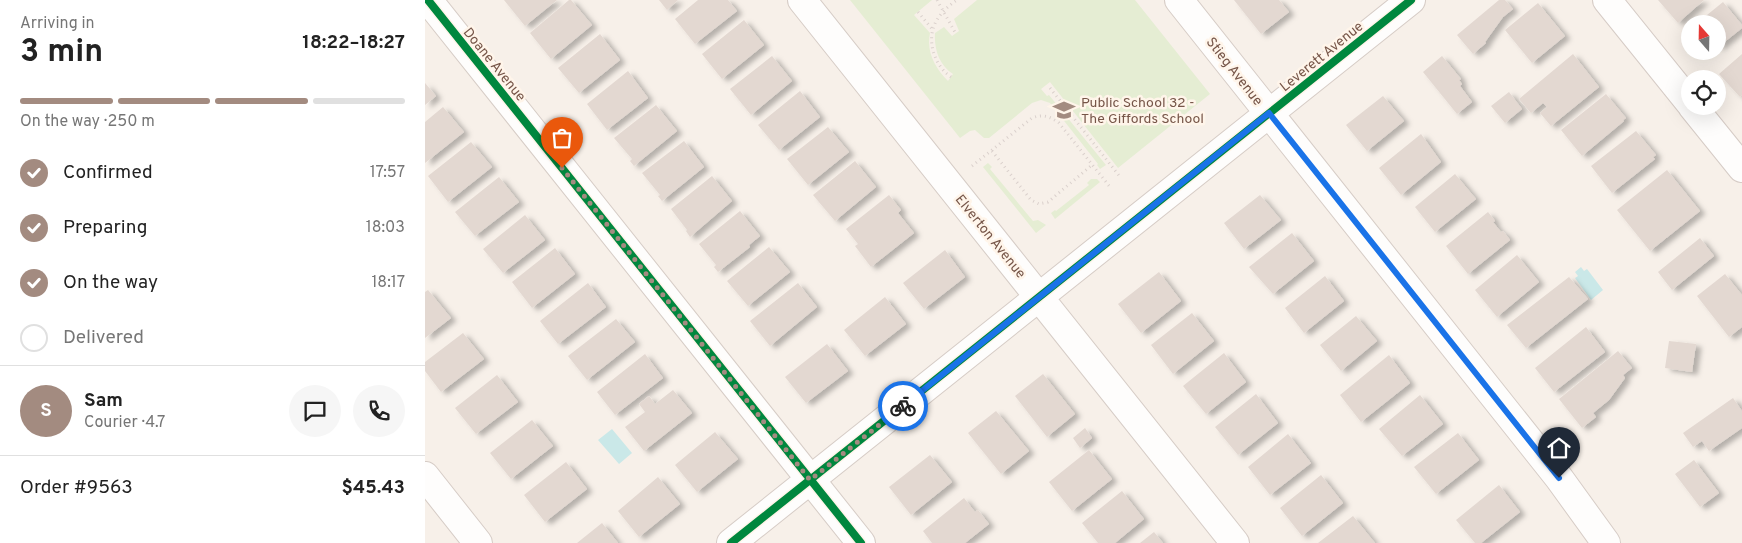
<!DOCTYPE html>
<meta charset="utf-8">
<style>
:root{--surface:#fff;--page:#f6f6f6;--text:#222;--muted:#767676;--line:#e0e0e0;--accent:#a38b80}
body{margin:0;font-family:Overpass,sans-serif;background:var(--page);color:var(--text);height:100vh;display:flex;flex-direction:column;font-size:19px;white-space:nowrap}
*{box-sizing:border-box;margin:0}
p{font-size:16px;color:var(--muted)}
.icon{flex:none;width:28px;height:28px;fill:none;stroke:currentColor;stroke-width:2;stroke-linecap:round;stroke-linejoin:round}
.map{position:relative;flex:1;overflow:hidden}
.panel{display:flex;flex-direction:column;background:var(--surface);width:425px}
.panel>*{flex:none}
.needle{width:32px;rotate:340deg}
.controls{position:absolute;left:1256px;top:15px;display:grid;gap:10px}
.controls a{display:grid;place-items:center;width:45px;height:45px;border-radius:50%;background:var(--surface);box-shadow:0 5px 20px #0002;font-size:25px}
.pin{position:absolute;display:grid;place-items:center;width:42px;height:42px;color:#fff;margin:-51px -21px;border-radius:50% 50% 50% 0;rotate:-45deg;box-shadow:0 0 5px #0007}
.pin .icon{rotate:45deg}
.courier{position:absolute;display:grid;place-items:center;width:50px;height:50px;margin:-25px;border:4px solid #1a73e8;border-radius:50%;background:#fff;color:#222;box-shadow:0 1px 6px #0007}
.overview em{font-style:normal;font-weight:700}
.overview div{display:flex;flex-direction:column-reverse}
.overview{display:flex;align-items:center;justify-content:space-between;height:85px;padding:0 20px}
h1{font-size:32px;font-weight:700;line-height:38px}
.bar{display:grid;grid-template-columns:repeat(4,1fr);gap:8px 5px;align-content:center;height:60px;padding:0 20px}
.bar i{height:6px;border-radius:4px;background:var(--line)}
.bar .selected{background:var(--accent)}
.bar p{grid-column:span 4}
.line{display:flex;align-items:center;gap:12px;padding:0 20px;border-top:1px solid var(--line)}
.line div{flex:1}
.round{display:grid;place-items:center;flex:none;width:52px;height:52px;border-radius:26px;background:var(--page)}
ol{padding:0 20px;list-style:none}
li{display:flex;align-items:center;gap:15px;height:55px}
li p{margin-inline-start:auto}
li .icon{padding:5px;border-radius:50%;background:var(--accent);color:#fff;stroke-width:4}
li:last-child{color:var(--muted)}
li i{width:28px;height:28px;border:2px solid var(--line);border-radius:50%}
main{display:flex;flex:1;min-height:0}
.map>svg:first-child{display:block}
</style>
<main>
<section class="panel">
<div class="overview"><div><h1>3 min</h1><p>Arriving in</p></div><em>18:22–18:27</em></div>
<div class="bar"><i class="selected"></i><i class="selected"></i><i class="selected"></i><i></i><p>On the way · 250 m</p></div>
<ol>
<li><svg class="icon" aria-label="check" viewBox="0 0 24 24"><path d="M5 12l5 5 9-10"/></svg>Confirmed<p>17:57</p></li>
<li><svg class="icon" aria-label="check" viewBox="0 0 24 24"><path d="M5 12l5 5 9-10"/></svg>Preparing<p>18:03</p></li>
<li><svg class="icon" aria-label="check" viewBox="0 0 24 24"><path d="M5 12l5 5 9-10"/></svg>On the way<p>18:17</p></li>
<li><i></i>Delivered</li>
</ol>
<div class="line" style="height:90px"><b class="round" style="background:var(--accent);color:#fff">S</b><div><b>Sam</b><p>Courier · 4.7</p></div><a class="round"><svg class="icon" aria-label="chat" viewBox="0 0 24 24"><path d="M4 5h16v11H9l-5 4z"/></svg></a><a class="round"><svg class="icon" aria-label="phone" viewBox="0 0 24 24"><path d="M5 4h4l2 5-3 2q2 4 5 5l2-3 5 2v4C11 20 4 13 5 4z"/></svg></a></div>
<div class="line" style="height:65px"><div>Order #9563</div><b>$45.43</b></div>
</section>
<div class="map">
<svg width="1317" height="543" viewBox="0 0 1317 543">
<defs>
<filter id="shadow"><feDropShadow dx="5.5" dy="3" stdDeviation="2.5" flood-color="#0004"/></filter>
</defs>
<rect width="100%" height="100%" fill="#f7f0e9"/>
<!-- green -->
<path fill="#e5edd3" d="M425,0h82l-18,15 16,18c-4,19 5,35 18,48l5,-7c-14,-9 -19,-25 -18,-41l9,-6 8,9 7,-5 -5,-12 23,-19h158l75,94 -92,74 -68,-86 -9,7 6,7 2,-1 57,70 -6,4 -3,-4 1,-1 -48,-61 -9,-3 -9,3 -43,35h-5l-9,-8 -5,1 -10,7z
M563,163l4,4 -2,2 43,52 5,-1 8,5 -10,8 -53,-66z
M666,179h6l3,3 -45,37 -4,-6 4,-3 1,1 33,-26 -2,-2z"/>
<!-- water -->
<path fill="#cae8e8" d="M1156,267l3,4 3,-2 16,21 -12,10 -16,-22 3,-2 -3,-4z
M187,429l20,24 -13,11 -21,-24z"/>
<!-- building -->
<path fill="#e3d8d1" filter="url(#shadow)" d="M79,0h53l-32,26z
M144,0h2l21,25 -41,34 -21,-26z
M234,0h19l-11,10z
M273,0h30l9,11 -42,33 -20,-25z
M809,0h45l10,12 -28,22z
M1074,0h6l8,9 -10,8 -18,25 1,1 -13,11 -16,-19z
M1233,0h46l-26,23z
M1298,2l19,23v3l-25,20v-24h-21z
M1113,3l27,33 -33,27 -27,-33z
M319,20l20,25 -42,34 -20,-25z
M175,34l20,26 -41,33 -21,-25z
M1148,54l26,33 -48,39 -11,-13 7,-6 -4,-4 -12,10 -12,-14z
M1317,54v41l-2,2 -21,-23z
M347,56l20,25 -41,34 -21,-26z
M1017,56l19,23 -2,1 3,4 -2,2 12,16 -15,12 -34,-42z
M203,71l20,27 -41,32 -20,-26z
M0,83l11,13 -11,9z
M375,91l20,26 -41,33 -21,-25z
M1084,92l13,17 -17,14 -14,-17z
M1181,94l20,24 -3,2 1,1 -42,35 -21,-26z
M958,96l21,25 -37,30 -21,-26z
M231,105l21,26 -43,35 -4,-5 2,-2 -18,-21z
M18,107l21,25 -39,31v-41z
M403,127l21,25 -41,33 -21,-26z
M1211,131l20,24 -3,2 2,2 -43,34 -21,-27z
M996,134l20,28 -40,33 -22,-27z
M259,141l20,26 -42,34 -4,-5 2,-1 -18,-22z
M46,142l21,25 -44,35 -20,-26z
M430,161l21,26 -41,34 -22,-26z
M1242,170l33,41 -50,40 -33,-41z
M1030,174l21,25 -41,33 -20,-25z
M287,176l20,25 -42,36 -4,-6 1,-1 -16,-21z
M74,177l20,25 -44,34 -20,-24z
M464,195l12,15 -3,3 16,20 -43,34 -16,-21 3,-2 -12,-15z
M835,195l21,25 -37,29 -20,-26z
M315,211l20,25 -11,9 1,2 -32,25 -4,-5 2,-2 -17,-21z
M1063,212l7,9 -2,1 8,10 2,-1 7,9 -42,34 -22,-28z
M100,215l20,25 -42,33 -20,-24z
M867,233l22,28 -41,33 -24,-27z
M1275,238l14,18 -42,34 -14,-18z
M344,247l21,25 -42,34 -21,-25z
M130,248l20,26 -43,34 -20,-26z
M520,250l20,27 -41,32 -21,-26z
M1092,255l22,27 -42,35 -22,-27z
M734,272l22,29 -40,32 -23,-29z
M1300,274l17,21v32l-13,10 -32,-41z
M900,276l19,25 -40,32 -19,-25z
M1144,277l19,22 -62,49 -19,-23z
M163,283l18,24 -48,37 -18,-23z
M373,283l19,24 -47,39 -20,-25z
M3,290l23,28 -26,20v-46z
M460,297l21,27 -41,32 -21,-26z
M767,313l22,28 -41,33 -22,-29z
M931,316l21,25 -36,30 -21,-26z
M191,319l19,23 -48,38 -19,-24z
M1161,327l19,25 -51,40 -19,-24z
M38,333l21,26 -43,33 -16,-21v-9z
M1244,341l27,3 -4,28 -27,-4z
M402,344l21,27 -42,32 -21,-26z
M1193,351l14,17 -9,7 2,3 -16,22 -16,13 3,4 -14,11 -23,-29z
M799,353l22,29 -40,32 -23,-28z
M220,354l18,24 -48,37 -18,-23z
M964,355l21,28 -49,39 -21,-27z
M618,374l32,40 -28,23 -32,-41z
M72,375l21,27 -42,32 -21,-26z
M248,390l19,23 -48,38 -19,-24 20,-15 -6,-8 10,-8 6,8z
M831,394l22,29 -40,32 -23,-28z
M995,395l23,29 -41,32 -23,-27z
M1308,398l9,13v17l-33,23 -7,-10 -9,6 -10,-14z
M571,411l33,40 -28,23 -33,-41z
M107,420l21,26 -42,33 -21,-26z
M660,428l7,10 -12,10 -7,-10z
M290,432l23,27 -41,33 -22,-27z
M1033,433l21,27 -43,34 -22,-27z
M863,434l23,29 -41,32 -22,-28z
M664,450l23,29 -40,32 -23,-29z
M505,455l22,27 -41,33 -22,-28z
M1269,460l25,33 -19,14 -25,-33z
M141,462l21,27 -42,33 -21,-27z
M896,475l22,28 -41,33 -22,-28z
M233,477l22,27 -41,33 -21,-26z
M1074,485l21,27 -39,31h-6l-19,-23z
M697,491l22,28 -29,24h-17l-16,-20z
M539,498l11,14 3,-2 11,14 -24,19h-33l-9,-12z
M928,516l22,27h-57z
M177,523l16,20h-41z
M729,532l9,11h-23z"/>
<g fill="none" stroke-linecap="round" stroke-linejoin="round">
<!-- minor casing -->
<g stroke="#d6ccc6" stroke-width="30">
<path id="minor" d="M3,0l433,543
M377,0l433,543
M754,0l380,478 47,65
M0,476l53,67
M306,543l680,-543"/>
</g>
<!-- tertiary casing -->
<g stroke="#d6ccc6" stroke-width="30">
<path id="tertiary" d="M1182,0l83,103
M1267,106l50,62"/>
</g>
<!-- path -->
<path stroke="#dad0cc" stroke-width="3" stroke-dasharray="1 4" stroke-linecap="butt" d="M512,0l19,34
M493,12l15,18
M526,77c-15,-10 -24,-33 -17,-51 4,-11 14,-20 23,-26
M625,88l71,90
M567,151l39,49 8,4 9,-2 44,-37
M547,166l60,-48c10,-4 18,-2 27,5l51,64"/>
<!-- minor -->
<use href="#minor" stroke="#fefdfc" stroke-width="28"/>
<!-- tertiary -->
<use href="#tertiary" stroke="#fefdfc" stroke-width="28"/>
<!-- cycleway casing -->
<g stroke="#fff5ea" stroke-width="11">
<path id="cycleway" d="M3,0l433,543
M306,543l680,-543"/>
</g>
<!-- cycleway -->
<use href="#cycleway" stroke="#00873e" stroke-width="8"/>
</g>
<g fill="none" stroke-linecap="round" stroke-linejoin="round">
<!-- done -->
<path stroke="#a38b80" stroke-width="5" stroke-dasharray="0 9" d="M137,168l248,312 93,-74"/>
<!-- route -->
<path stroke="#1a73e8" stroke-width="6" d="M478,406l366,-293 290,365"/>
</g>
<!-- icons -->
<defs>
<g id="school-bare" transform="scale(1.725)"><path d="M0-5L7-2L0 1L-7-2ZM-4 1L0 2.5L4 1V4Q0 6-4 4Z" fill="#a38b80" stroke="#fff5ea" stroke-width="2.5" paint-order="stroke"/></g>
</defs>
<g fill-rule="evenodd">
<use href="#school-bare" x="639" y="110"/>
</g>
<g text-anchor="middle" stroke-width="5" stroke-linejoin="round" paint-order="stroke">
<!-- street labels -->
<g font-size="14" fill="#765548" stroke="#fff5ea">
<text transform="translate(896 56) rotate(-39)" y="5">Leverett Avenue</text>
<text transform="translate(70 64) rotate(51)" y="5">Doane Avenue</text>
<text transform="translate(810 71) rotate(52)" y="5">Stieg Avenue</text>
<text transform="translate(566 236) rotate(51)" y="5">Elverton Avenue</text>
</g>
<!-- poi labels -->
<g font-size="14" fill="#765548" stroke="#fff5ea" text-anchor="start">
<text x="656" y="107">Public School 32 -<tspan x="656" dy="16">The Giffords School</tspan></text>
</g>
</g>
</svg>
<div class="controls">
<a><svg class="needle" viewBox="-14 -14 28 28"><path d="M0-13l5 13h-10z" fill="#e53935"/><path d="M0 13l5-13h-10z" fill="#767676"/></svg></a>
<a><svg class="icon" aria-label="locate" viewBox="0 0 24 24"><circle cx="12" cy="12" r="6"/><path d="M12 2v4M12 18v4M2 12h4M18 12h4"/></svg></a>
</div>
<div class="pin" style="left:137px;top:168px;background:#ea580c"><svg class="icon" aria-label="bag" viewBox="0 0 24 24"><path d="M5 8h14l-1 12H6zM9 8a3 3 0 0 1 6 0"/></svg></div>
<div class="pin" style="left:1134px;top:478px;background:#1f2937"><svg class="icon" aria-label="home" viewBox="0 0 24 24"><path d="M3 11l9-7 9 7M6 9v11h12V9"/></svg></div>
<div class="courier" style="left:478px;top:406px"><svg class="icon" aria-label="bike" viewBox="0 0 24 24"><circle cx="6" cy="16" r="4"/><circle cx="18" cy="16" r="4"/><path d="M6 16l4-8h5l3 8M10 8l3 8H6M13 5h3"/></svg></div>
</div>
</main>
